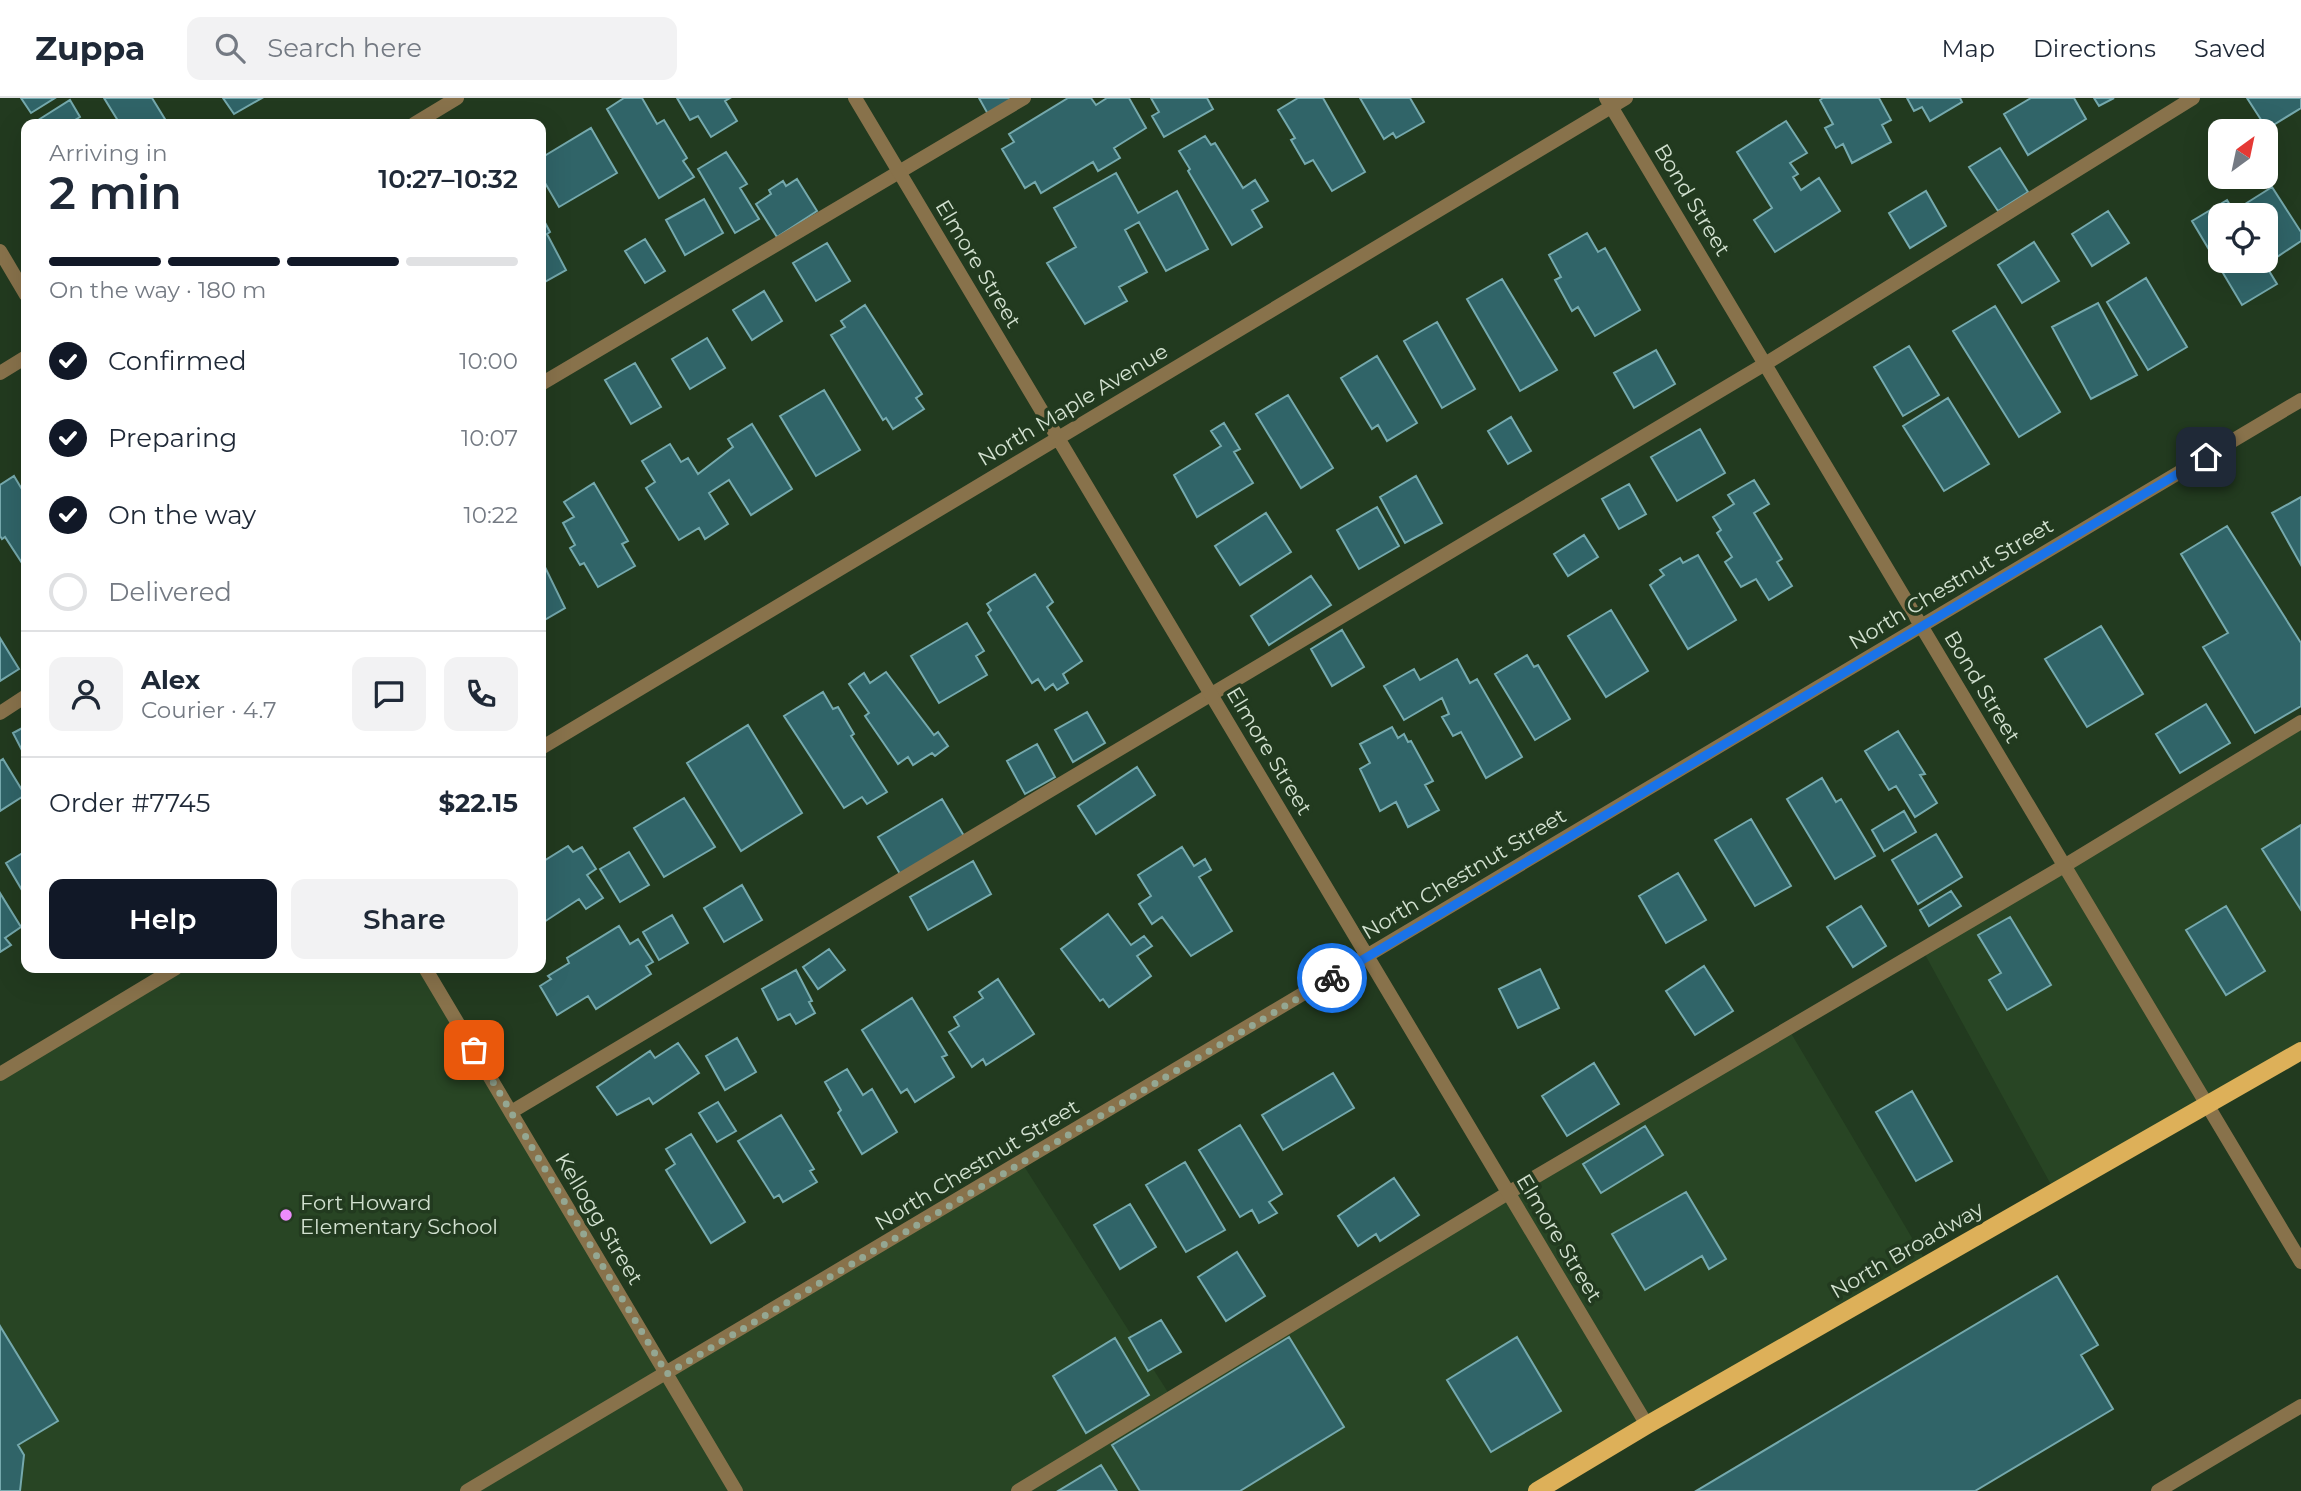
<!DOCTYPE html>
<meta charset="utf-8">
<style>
:root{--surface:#fff;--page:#f2f2f3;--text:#1f2937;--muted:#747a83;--line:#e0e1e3;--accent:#111827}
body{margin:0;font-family:Montserrat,sans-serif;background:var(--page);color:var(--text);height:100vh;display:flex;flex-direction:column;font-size:26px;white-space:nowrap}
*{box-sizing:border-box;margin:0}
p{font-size:23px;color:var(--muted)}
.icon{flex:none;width:38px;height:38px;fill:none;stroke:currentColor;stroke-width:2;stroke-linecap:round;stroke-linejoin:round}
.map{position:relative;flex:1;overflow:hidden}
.sheet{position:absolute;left:21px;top:21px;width:525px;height:854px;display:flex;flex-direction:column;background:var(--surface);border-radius:14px;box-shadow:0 7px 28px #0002}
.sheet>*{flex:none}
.needle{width:46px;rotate:33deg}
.buttons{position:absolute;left:2208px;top:21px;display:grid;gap:14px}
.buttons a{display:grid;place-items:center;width:70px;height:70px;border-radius:14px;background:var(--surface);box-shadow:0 7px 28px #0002;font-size:35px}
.pin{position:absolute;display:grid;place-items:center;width:60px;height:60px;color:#fff;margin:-30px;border-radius:14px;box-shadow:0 4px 10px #0006}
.courier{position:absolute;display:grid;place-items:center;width:70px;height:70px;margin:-35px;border:5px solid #1a73e8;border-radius:50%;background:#fff;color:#222;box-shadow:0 2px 9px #0007}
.headline em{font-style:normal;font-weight:600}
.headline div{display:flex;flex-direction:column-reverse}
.headline{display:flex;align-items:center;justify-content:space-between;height:119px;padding:0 28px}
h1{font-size:46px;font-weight:600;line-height:52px}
.bar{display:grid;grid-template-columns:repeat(4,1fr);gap:10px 7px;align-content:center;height:84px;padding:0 28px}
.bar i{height:9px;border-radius:5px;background:var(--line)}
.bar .current{background:var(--accent)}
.bar p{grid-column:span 4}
.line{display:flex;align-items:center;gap:18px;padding:0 28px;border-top:2px solid var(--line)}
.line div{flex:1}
.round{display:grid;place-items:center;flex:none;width:74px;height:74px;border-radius:14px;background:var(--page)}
ol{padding:0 28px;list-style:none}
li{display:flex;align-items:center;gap:21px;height:77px}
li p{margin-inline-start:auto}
li .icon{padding:7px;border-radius:50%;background:var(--accent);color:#fff;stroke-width:4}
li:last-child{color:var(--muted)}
li i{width:38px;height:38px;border:4px solid var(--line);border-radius:50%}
.action{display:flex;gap:14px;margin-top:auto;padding:14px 28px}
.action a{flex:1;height:80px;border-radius:14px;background:var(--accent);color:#fff;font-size:28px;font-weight:600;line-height:80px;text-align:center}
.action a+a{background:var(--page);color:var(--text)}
header{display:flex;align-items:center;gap:42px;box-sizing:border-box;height:98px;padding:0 35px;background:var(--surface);border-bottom:2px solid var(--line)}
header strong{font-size:33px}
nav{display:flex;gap:38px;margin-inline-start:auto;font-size:24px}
.search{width:490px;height:63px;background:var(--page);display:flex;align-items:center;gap:18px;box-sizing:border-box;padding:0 24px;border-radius:14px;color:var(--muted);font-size:26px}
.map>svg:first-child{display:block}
</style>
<header>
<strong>Zuppa</strong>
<div class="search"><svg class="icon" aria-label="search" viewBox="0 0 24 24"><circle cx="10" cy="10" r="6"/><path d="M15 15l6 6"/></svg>Search here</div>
<nav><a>Map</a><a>Directions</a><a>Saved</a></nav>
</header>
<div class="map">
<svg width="2301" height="1393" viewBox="0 0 2301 1393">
<rect width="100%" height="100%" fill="#223a1f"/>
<!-- built -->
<path fill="#284524" d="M2301,624v329l-246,141 -133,-243z
M176,870h249l242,406 355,-211 149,234 617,-369 140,237 -391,226h-1537v-417z"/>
<!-- building -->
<path fill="#306468" stroke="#75a9ad" stroke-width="2" d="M21,0h34l-24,15z
M104,0h48l16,26h-48z
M223,0h39l-28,16z
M624,0h18l15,26 7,-4 23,38 -4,3 11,16 -35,21 -52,-89z
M677,0h53l-5,3 12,20 -26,16 -13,-21 -8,4z
M979,0h43l-33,18z
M1068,0h23l5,7 11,-7h22l17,30 -32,20 6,10 -22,13 -5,-9 -52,31 -6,-11 -10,6 -23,-39 12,-7 -5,-8z
M1151,0h56l6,11 -49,28 -12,-21 7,-4z
M1298,0h25l42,74 -33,19 -19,-31 -8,4 -14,-24 4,-2 -17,-28z
M1360,0h50l14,24 -28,16 -3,-5 -9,6z
M1823,0h56l12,22 -9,5 9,17 -39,21 -9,-19 -7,4 -11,-20 8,-4 -13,-24z
M1907,0h53l2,4 -32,19 -8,-14 -8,4z
M2031,0h43l12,21 -58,36 -24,-41z
M2094,0h20l-15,8z
M2247,0h54v10l-34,21z
M70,2l10,17 -12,7h-32l-1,-2z
M1786,23l21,32 -17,10 8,11 -5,3 8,13 18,-12 21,33 -65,41 -21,-32 18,-12 -35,-56z
M591,30l26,45 -58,34 -18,-31v-18z
M1205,38l6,9 4,-2 28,45 12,-8 13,21 -16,9 10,17 -30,18 -44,-74 2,-2 -11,-18z
M2000,50l28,44 -30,19 -29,-44z
M726,54l21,32 -7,4 19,31 -24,14 -37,-64z
M1116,75l22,40 39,-22 31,58 -42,22 -27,-49 -14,8 22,42 -28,15 8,14 -42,23 -38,-61 29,-16 -22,-39z
M797,81l20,32 -40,26 -21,-33 15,-10 -2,-4 14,-9 3,5z
M2272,89l29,45v9l-24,16 -11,-18v-24h-15l-6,-11z
M1926,93l20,35 -36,22 -21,-35z
M704,101l19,34 -38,22 -19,-35z
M2227,102l9,15h-15v46h42l14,23 -35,21 -50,-84z
M2108,113l21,32 -37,23 -20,-32z
M541,117l9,17 -3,2 19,36 -25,14z
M1587,135l11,19 7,-4 35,62 -45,26 -17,-29 -6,4 -17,-31 6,-3 -12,-22z
M645,141l20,32 -20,12 -20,-32z
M2034,144l25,39 -37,22 -24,-38z
M827,145l23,38 -34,20 -23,-38z
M2146,180l41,69 -39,23 -41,-68z
M1502,181l55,91 -37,21 -53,-92z
M764,193l18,30 -30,19 -19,-30z
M2098,205l39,72 -46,24 -39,-72z
M865,207l57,89 -6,4 8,11 -31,20 -7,-11 -3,2 -52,-85 14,-8 -4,-6z
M1995,208l65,106 -41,25 -66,-106z
M1437,224l38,67 -33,19 -38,-67z
M707,240l18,30 -35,21 -18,-30z
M1909,248l30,49 -36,21 -29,-49z
M1656,252l19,34 -41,24 -20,-35z
M1377,258l40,67 -30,18 -9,-16 -6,4 -31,-51z
M635,265l26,44 -30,17 -26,-44z
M824,292l36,60 -44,26 -36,-60z
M1288,297l45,73 -32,20 -45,-74z
M1948,300l41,66 -45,27 -41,-65z
M1511,319l20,34 -23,13 -20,-33z
M1224,325l16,26 -6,3 19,31 -56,34 -23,-42 47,-29 -10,-15z
M752,326l40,65 -41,26 -22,-35 -20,13 19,31 -23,15 -6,-11 -20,12 -33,-52 9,-6 -13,-21 28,-17 11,18 7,-4 10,16 35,-27 -5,-8z
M1700,331l25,44 -48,28 -26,-44z
M14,378l12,20v64l-4,3 -17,-26 -3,2 -2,-3v-51z
M1416,378l26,47 -37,20 -25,-46z
M1754,382l15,24 -15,9 28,46 -5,3 15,24 -23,14 -13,-21 -15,8 -16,-25 7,-5 -15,-24 4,-3 -8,-13 21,-13 -6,-9z
M594,385l34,58 -6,3 13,22 -37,21 -14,-24 -4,2 -10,-17 5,-3 -12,-22 11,-6 -10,-15z
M1629,386l17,30 -27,15 -17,-30z
M2301,399v68l-29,-52z
M1377,409l22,39 -40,23 -22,-39z
M1266,415l25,39 -51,33 -25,-39z
M2227,428l74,117v63l-46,27 -52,-86 25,-14 -47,-79z
M1584,437l14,22 -30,19 -14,-22z
M1698,457l38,65 -48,29 -38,-64 14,-10 -4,-5 20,-12 3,5z
M542,463l23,47 -24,14v-60z
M1035,476l18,28 -6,5 35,54 -19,13 5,9 -11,7 -4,-6 -8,6 -7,-11 -6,4 -44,-70 3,-3 -4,-6z
M1311,478l20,29 -62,40 -18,-29z
M1611,512l37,61 -42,26 -38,-61z
M967,525l17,28 -8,5 11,19 -48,28 -28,-47z
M2101,528l42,68 -56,33 -42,-68z
M1342,532l22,37 -32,19 -21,-37z
M0,540l19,31 -19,12z
M1527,557l7,12 4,-2 32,54 -35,21 -40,-66z
M1457,561l13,24 7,-4 45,78 -36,21 -25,-46 -8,4 -11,-19 7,-3 -7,-16 -38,22 -20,-34 30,-17 6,11z
M886,574l48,63 4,-3 10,14 -13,10 -3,-3 -19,12 -5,-8 -10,7 -33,-48 4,-3 -20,-29 15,-11 6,10z
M823,594l10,17 5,-2 16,27 -3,2 36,56 -20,12 -5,-7 -18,11 -60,-92z
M2206,606l24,39 -50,30 -24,-39z
M1087,614l18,31 -32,19 -18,-32z
M748,627l54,88 -61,38 -54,-88z
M26,628v32l-13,-25z
M1392,629l6,11 6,-4 4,8 3,-1 22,40 -8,4 14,25 -31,17 -12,-25 -16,9 -20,-42 10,-6 -10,-19z
M1898,633l27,43 -5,1 17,28 -22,14 -19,-31 -7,4 -24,-39z
M1037,646l18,33 -30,17 -18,-33z
M3,661l22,36 -25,16v-50z
M1137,669l18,28 -59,39 -18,-28z
M1822,680l14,24 5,-3 34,57 -40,23 -48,-80z
M684,700l31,49 -51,30 -30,-49z
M942,701l22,37 -64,38 -22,-37z
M1904,713l12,21 -32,19 -12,-21z
M1751,721l40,67 -36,20 -40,-66z
M2301,727v85l-39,-61z
M1936,736l26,43 -44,27 -26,-44z
M568,748l5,6 9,-5 14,22 -9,6 16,23 -17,11 -7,-10 -38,25v-64l1,2z
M1182,749l12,19 11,-7 6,11 -12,7 33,54 -41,25 -29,-39 -10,7 -13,-20 12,-8 -13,-21z
M26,753v46l-20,-34z
M629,754l20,33 -29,17 -20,-33z
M973,763l18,33 -63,36 -18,-33z
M1678,775l28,47 -40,23 -27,-47z
M742,787l20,35 -38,22 -20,-34z
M1951,793l10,15 -32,20 -9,-16z
M0,795l21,34 -16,11 6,7 -11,7z
M1861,808l25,40 -33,21 -26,-40z
M2226,808l39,65 -39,24 -40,-65z
M1108,816l23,31 13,-9 8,10 -15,10 14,20 -42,31 -6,-8 -3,2 -39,-52z
M672,817l16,28 -29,17 -16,-28z
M2010,819l41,68 -44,25 -18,-30 12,-7 -23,-38z
M619,828l11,18 8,-5 15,23 -7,4 5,8 -55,35 -8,-13 -31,19 -17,-29 11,-7 -3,-3 21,-13 -2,-5z
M829,851l16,21 -27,19 -15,-22z
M1704,868l29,45 -38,24 -29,-44z
M1540,871l19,39 -41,20 -19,-39z
M796,872l16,31 -3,1 6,11 -19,11 -6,-10 -12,6 -16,-31z
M998,881l36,55 -48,31 -3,-6 -11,8 -23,-35 10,-6 -5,-9 29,-19 -4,-6z
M912,900l35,57 -5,2 12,20 -39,25 -8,-13 -6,4 -39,-63z
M737,940l19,34 -31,18 -19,-34z
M678,945l21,30 -46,31 -4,-6 -32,17 -20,-28 53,-36 5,7z
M1594,965l25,41 -52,32 -25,-40z
M847,971l16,26 9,-6 25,43 -35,22 -24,-41 3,-3 -16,-28z
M1333,975l21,35 -71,42 -21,-35z
M1912,993l40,70 -36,20 -40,-69z
M718,1004l18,29 -19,11 -18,-29z
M781,1017l33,54 -4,2 7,11 -34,20 -4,-7 -5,3 -36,-57z
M1240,1027l42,69 -13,8 8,11 -18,10 -7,-13 -12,7 -41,-67z
M1645,1028l18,29 -62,38 -18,-29z
M691,1036l54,88 -34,21 -45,-73 9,-6 -9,-15z
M1185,1064l40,68 -39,22 -40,-67z
M1394,1080l25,37 -39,26 -4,-7 -18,12 -20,-30z
M1686,1094l40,67 -17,10 -7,-13 -57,34 -33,-56z
M1130,1106l26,43 -36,22 -26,-44z
M1237,1154l28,44 -39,25 -28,-44z
M2057,1178l41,69 -17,10 32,54 -138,82h-279z
M1161,1222l20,32 -33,19 -19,-33z
M0,1228l58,95 -40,24 6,10 -4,36h-20z
M1289,1239l55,90 -104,64h-100l-28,-46z
M1517,1239l44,74 -70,41 -44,-72z
M1115,1240l34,57 -63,38 -33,-57z
M1101,1367l16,26h-59z"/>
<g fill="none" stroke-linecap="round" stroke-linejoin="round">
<!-- service -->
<path stroke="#88724b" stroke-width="14" d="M541,286l483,-286
M0,615l26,-17
M511,1014l1254,-748 428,-266
M1018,1393l490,-298 556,-327 237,-144
M2158,1393l143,-85"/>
<!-- minor -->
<path stroke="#88724b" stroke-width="14" d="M855,0l792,1327
M1606,0l695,1164
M0,153l26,44
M541,650l1085,-650
M425,870l311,523
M0,976l176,-106
M467,1393l1834,-1091"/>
<!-- tertiary -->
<path stroke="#88724b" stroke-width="14" d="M414,26l43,-26
M0,275l26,-16"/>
<!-- primary -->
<path stroke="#ddb059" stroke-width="18" d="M1537,1393l110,-66 654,-374"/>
</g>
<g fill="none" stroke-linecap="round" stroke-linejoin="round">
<!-- done -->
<path stroke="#94a792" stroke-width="7" stroke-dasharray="0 12.6" d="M474,952l193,324 665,-396"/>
<!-- route -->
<path stroke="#1a73e8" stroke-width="9" d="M1332,880l874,-521"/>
</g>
<!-- markers -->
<circle fill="#ec8cfb" stroke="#223a1f" stroke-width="2.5" cx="286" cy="1117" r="7"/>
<g text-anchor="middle" stroke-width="7" stroke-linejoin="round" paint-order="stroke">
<!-- street labels -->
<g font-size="21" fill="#d2e1d0" stroke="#223a1f">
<text transform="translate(1692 102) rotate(59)" y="7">Bond Street</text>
<text transform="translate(978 166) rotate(59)" y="7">Elmore Street</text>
<text transform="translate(1073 307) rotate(-31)" y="7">North Maple Avenue</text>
<text transform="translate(1951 486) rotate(-31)" y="7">North Chestnut Street</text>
<text transform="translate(1982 589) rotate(59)" y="7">Bond Street</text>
<text transform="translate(1269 653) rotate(59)" y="7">Elmore Street</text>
<text transform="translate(1464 776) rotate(-31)" y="7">North Chestnut Street</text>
<text transform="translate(977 1067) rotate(-31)" y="7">North Chestnut Street</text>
<text transform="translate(599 1121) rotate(59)" y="7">Kellogg Street</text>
<text transform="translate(1559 1140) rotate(59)" y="7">Elmore Street</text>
<text transform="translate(1907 1152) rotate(-30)" y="7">North Broadway</text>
</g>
<!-- poi labels -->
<g font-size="21" fill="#d2e1d0" stroke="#223a1f" text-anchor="start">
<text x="300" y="1112">Fort Howard<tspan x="300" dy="24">Elementary School</tspan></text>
</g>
</g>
</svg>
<div class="buttons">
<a><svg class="needle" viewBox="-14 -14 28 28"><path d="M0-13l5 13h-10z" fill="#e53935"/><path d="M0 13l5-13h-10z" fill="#747a83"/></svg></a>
<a><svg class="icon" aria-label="locate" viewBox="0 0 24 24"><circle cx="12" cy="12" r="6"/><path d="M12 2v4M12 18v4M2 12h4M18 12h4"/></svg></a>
</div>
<div class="pin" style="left:474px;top:952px;background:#ea580c"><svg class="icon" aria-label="bag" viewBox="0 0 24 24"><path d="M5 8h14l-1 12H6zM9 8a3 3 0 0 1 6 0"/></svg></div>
<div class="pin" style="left:2206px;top:359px;background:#1f2937"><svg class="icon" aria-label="home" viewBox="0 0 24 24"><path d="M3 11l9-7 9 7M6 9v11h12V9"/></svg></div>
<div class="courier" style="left:1332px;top:880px"><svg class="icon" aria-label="bike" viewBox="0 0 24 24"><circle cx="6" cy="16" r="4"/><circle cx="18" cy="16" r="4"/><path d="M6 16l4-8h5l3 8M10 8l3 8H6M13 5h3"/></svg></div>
<section class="sheet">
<div class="headline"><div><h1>2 min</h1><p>Arriving in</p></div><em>10:27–10:32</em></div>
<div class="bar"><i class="current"></i><i class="current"></i><i class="current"></i><i></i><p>On the way · 180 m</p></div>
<ol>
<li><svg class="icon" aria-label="check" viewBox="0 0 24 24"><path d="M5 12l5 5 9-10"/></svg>Confirmed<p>10:00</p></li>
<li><svg class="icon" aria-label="check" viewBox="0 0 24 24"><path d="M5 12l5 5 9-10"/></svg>Preparing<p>10:07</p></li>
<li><svg class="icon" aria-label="check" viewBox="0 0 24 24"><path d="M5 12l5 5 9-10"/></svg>On the way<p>10:22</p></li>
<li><i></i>Delivered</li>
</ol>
<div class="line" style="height:126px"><a class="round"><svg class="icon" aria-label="person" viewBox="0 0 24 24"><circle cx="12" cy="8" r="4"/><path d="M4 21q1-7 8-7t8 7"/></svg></a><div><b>Alex</b><p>Courier · 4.7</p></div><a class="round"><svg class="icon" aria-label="chat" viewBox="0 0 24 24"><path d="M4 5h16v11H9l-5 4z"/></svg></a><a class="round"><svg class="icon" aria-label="phone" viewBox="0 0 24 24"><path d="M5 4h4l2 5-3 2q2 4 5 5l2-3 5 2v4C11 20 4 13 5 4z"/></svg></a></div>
<div class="line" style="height:91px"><div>Order #7745</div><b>$22.15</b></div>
<div class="action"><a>Help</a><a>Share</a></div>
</section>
</div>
